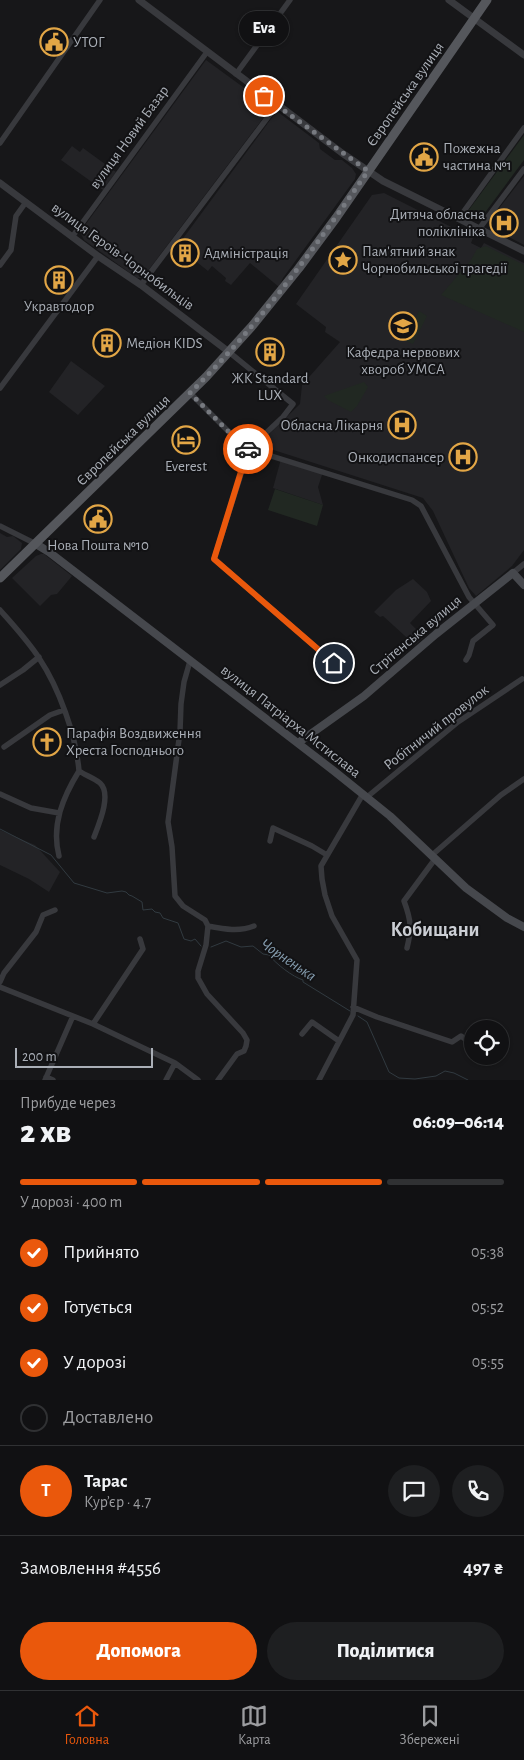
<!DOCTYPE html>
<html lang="uk">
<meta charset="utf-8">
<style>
:root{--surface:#111113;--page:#1e1f21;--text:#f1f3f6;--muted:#9c9da0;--line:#303133;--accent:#ea580c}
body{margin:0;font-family:"Alegreya Sans",sans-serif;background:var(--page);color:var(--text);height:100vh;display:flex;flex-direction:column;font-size:19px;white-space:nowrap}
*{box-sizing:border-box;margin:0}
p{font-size:16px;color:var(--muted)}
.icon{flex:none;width:28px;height:28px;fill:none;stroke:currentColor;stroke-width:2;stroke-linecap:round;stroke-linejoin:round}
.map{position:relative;height:1080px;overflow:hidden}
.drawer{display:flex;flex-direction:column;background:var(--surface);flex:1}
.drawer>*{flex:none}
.controls{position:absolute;left:464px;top:1020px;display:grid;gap:10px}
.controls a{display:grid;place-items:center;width:45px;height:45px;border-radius:50%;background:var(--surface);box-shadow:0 1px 4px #0004,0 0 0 1px var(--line);font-size:25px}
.scale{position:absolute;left:15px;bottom:12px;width:138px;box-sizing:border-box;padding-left:5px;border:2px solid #aaafb7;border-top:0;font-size:14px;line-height:18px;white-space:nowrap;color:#aaafb7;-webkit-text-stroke:4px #121214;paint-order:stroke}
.pin{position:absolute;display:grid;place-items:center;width:42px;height:42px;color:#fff;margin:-21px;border:2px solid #fff;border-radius:50%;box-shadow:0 1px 5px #0007}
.courier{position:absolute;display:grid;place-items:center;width:50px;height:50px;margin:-25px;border:4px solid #ea580c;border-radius:50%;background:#fff;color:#222;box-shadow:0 1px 6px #0007}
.bubble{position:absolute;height:35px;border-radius:18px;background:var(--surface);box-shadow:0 1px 4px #0004,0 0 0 1px var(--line);font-size:16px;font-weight:800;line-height:35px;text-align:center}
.headline em{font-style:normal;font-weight:800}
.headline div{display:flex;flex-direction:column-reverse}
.headline{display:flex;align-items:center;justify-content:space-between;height:85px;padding:0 20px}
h1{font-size:32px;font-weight:800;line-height:38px}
.bar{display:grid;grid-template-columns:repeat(4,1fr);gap:8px 5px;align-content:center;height:60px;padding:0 20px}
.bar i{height:6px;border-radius:4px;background:var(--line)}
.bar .active{background:var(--accent)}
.bar p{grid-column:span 4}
.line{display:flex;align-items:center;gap:12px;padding:0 20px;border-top:1px solid var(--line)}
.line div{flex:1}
.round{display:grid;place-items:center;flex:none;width:52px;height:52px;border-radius:26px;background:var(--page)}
ol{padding:0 20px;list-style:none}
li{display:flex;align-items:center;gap:15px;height:55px}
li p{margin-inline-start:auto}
li .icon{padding:5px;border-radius:50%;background:var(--accent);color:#fff;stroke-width:4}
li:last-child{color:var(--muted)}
li i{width:28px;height:28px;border:2px solid var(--line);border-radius:50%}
.button{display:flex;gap:10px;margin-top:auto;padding:10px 20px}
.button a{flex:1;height:58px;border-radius:30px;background:var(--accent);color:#fff;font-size:20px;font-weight:800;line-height:58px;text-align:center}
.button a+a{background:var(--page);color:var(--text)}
.tab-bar{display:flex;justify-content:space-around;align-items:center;height:70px;border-top:1px solid var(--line);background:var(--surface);font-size:14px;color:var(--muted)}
.tab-bar a{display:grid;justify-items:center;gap:2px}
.tab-bar .active{color:var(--accent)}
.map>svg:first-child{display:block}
</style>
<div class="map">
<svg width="524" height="1080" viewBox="0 0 524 1080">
<rect width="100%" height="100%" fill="#171719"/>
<!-- built -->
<path fill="#232326" d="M206,60l63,46 1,3 -126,167 -3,2h-4l-53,-38 -4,-8z
M276,112h2l41,31 1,6 15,11h7l10,8 4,6 -1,5 -72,99 -4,9 -29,-24 -19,22 -6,-4 1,-3 -14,-12 -4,5 -15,-12 -4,4 -16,-11z
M72,146l8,6 3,-4 33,24 -13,18 -42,-30z
M524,176v69l-19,-10 -7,-5 -2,-11 1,-8z
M384,193l89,45 -2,5 10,5 3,-5 40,20v287l-12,16 -36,30 -7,-8 -36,-77 -10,-13 -165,-53 42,-41 2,-19 38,-43 -15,-10 1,-5 -30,-23 76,-109z
M71,361l34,25 -27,29 -29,-23z
M281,459l42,13 -5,15 5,18 -50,-17z
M0,533l7,4 6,-1 9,7 -1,6 -21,21z
M41,554h3l28,22 -15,18 -6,1 -11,11 -28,-28 24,-22z
M413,579l14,13 4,9 -21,22 14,14 -9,8 -32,-29 -3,1 -6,-5 22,-22z
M0,830l35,15 25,27 -11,20 -20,-13 -29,-14z"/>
<!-- green -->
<path fill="#212822" d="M524,135v25l-43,58 -13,-7z
M486,246l38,19v67l-83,-37 30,-35 6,-11z
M419,311l8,5 -14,28 -9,-4z
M364,382l4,5 -11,19 -6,6 -23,-12 -4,-4z
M275,489l48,16 -6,21 -49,-16z"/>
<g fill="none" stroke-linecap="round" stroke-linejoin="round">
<!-- stream -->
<path stroke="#313a40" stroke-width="1" d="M0,829l51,26 23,28 33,10 15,-2 4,1 3,3 3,1 10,6 1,8 9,-1 3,3 5,1 3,5 15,5 6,16 7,2 4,-2 6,7
M211,947l15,-6 15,6 12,-1 10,8 6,1c7,9 24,22 34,25v2l47,29
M358,1016l9,6 22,50 10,6 16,1 21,-3 9,-5 9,2 14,7"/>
<!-- minor -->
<path stroke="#38393d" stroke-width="5.5" d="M236,74l54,-74
M0,143l100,-143
M459,218l65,-90
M479,229l45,-60
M72,237l135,-185
M0,265l11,-15 5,-34 10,-14
M141,285l136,-180
M229,352l64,52 -10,13 -34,32 -35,110 120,104
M0,388l98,-132
M190,393l53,53 6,3 163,51 9,6 48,91 24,28 -20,16 -4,14 -3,5
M0,526l36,18
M513,573l11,-9
M0,610c14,16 28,31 39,48 20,30 37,77 40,113 -16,26 -28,54 -20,85
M190,661l-6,21 -3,22 -1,28 -12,90 4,25 3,49 8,10 22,14 3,6c16,3 31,6 46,0
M0,685l23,-15 16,-13
M4,747l46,-32 14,-5
M79,771c6,4 15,7 21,12 12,11 -1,41 -6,54
M0,794l31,14 28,5
M367,797l91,-75 64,-43
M270,841l3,-13 39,18 15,9
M431,856l70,-61 23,-16
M208,926l-2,19 -8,26v7l9,16 36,39 4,7 -1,6 -2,5 -7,3 -19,26
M407,948c5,-20 4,-28 -3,-47l31,-42
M0,982l4,-9 32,-41 7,-17 12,-5
M0,987l93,37 82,39 23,17
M353,1007l24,10 75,25 9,-6 11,8
M93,1024l50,-75 -3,-10
M302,1034l10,-12 27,19
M492,1056l5,3
M46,1077l7,3
M45,1080l28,-64
M166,1080l9,-17
M319,1080l34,-65 4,-55 -25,-44 -7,-21 -3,-16 -1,-13 42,-72"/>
<!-- tertiary -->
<path stroke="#38393d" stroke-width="7" d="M139,0l203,153 41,28 141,70
M449,0l75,55
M0,183l98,73 43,29 88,67"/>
<!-- secondary -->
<path stroke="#46484d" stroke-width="8" d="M36,544l13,8 285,219 56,45 76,72 41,30 17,9
M298,743l66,-47 72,-62 77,-61 11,12"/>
<!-- primary -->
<path stroke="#55575c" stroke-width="9" d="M0,578l206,-201 47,-52 46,-57 37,-50 151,-218"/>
</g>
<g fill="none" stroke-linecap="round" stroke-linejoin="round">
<!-- done -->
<path stroke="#777a80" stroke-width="5" stroke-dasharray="0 9" d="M248,449l-5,-3 -53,-53c68,-67 124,-144 178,-222l-104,-75"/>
<!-- route -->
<path stroke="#ea580c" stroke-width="6" d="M248,449l-34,110 120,104"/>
</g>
<!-- icons -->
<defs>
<g id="civic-ring" transform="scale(1.4375)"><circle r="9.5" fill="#121214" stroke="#e2a646" stroke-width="1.5"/><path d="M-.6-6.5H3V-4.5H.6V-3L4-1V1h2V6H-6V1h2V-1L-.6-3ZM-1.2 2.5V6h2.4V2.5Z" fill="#e2a646"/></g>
<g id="hospital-ring" transform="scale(1.4375)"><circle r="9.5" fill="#121214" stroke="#e2a646" stroke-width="1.5"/><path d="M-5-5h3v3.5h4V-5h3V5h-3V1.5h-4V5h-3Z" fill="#e2a646"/></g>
<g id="building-ring" transform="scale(1.4375)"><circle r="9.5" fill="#121214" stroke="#e2a646" stroke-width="1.5"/><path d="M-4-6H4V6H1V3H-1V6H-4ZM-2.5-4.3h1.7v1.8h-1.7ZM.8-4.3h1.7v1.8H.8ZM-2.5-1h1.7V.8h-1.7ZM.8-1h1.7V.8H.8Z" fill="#e2a646"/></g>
<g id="sight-ring" transform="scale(1.4375)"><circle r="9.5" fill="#121214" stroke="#e2a646" stroke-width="1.5"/><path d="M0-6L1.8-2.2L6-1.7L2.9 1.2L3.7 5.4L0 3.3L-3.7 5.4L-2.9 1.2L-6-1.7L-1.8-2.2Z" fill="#e2a646"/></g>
<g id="university-ring" transform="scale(1.4375)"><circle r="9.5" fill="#121214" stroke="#e2a646" stroke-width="1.5"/><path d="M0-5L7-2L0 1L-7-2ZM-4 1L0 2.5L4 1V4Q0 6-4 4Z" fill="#e2a646"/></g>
<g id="hotel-ring" transform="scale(1.4375)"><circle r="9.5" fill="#121214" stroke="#e2a646" stroke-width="1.5"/><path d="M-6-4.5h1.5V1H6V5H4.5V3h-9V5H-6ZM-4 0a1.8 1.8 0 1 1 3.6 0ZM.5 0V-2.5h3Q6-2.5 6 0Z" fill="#e2a646"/></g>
<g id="church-ring" transform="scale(1.4375)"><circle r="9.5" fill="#121214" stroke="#e2a646" stroke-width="1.5"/><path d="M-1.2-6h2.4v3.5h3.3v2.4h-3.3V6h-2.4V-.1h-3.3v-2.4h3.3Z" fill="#e2a646"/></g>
</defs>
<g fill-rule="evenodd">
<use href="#civic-ring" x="54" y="42"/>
<use href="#civic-ring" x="424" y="157"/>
<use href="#hospital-ring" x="504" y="223"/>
<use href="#building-ring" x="185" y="253"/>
<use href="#sight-ring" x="343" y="260"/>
<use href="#building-ring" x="59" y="280"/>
<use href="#university-ring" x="403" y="326"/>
<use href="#building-ring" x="107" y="343"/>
<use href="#building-ring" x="270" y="352"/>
<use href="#hospital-ring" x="402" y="425"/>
<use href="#hotel-ring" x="186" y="440"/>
<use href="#hospital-ring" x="463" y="457"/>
<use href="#civic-ring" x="98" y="519"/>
<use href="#church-ring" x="47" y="742"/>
</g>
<g text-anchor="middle" stroke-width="4" stroke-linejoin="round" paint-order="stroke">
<!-- poi labels -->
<g font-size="15" fill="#aaafb7" stroke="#121214" text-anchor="start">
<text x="73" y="47">УТОГ</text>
<text x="443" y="153">Пожежна<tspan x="443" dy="17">частина №1</tspan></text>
<text x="485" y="219" text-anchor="end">Дитяча обласна<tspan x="485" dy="17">поліклініка</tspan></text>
<text x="362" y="256">Пам'ятний знак<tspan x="362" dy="17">Чорнобильської трагедії</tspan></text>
<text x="204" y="258">Адміністрація</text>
<text x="59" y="311" text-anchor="middle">Укравтодор</text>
<text x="126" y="348">Медіон KIDS</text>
<text x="403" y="357" text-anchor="middle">Кафедра нервових<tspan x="403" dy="17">хвороб УМСА</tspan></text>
<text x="270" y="383" text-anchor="middle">ЖК Standard<tspan x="270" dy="17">LUX</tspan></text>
<text x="383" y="430" text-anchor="end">Обласна Лікарня</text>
<text x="444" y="462" text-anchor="end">Онкодиспансер</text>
<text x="186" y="471" text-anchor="middle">Everest</text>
<text x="98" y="550" text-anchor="middle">Нова Пошта №10</text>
<text x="66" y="738">Парафія Воздвиження<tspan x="66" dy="17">Хреста Господнього</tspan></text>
</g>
<!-- street labels -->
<g font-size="15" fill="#aaafb7" stroke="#121214">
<text transform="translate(405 94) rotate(-55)" y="5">Європейська вулиця</text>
<text transform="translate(129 137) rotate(-54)" y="5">вулиця Новий Базар</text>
<text transform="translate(123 256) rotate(36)" y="5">вулиця Героїв-Чорнобильців</text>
<text transform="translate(123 440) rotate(-44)" y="5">Європейська вулиця</text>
<text transform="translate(415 635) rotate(-40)" y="5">Стрітенська вулиця</text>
<text transform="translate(291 721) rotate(38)" y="5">вулиця Патріарха Мстислава</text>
<text transform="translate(436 727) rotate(-38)" y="5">Робітничий провулок</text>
</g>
<!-- water labels -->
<g font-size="16" font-style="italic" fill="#859daf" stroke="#121214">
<text transform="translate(289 959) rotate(34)" y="6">Чорненька</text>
</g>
<!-- district labels -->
<g font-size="20" font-weight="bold" fill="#cbced4" stroke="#121214">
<text x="435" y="936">Кобищани</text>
</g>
</g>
</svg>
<div class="controls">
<a><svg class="icon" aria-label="locate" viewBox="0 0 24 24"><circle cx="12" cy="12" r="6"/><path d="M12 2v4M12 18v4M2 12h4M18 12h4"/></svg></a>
</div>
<div class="scale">200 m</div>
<div class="pin" style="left:264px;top:96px;background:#ea580c"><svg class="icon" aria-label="bag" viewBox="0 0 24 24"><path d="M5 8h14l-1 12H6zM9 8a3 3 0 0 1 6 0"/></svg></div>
<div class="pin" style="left:334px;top:663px;background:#1f2937"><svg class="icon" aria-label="home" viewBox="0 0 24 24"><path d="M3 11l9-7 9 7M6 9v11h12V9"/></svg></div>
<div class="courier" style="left:248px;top:449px"><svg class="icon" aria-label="car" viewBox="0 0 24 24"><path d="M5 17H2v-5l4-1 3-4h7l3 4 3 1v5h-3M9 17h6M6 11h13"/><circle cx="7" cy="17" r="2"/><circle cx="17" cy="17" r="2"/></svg></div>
<div class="bubble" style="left:239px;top:11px;width:50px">Eva</div>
</div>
<section class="drawer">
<div class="headline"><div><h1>2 хв</h1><p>Прибуде через</p></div><em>06:09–06:14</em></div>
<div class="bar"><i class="active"></i><i class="active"></i><i class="active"></i><i></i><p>У дорозі · 400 m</p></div>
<ol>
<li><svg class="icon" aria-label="check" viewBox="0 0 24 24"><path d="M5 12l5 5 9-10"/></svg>Прийнято<p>05:38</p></li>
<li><svg class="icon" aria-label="check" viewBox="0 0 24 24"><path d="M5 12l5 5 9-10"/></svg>Готується<p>05:52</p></li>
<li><svg class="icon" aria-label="check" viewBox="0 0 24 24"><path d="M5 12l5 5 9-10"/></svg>У дорозі<p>05:55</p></li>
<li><i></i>Доставлено</li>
</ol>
<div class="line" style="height:90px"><b class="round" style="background:var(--accent);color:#fff">Т</b><div><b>Тарас</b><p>Кур’єр · 4.7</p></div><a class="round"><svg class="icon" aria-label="chat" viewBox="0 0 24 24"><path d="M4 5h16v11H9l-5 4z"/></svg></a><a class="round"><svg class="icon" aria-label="phone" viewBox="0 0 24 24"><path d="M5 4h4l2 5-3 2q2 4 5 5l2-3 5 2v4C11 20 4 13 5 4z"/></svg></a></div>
<div class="line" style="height:65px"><div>Замовлення #4556</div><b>497 ₴</b></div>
<div class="button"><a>Допомога</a><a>Поділитися</a></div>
</section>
<nav class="tab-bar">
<a class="active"><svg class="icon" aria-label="home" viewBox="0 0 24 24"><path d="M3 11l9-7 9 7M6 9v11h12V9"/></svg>Головна</a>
<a><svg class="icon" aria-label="map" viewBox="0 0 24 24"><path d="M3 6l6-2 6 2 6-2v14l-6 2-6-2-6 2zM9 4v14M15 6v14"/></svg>Карта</a>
<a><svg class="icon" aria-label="saved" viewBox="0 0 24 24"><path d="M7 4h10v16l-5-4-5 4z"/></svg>Збережені</a>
</nav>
